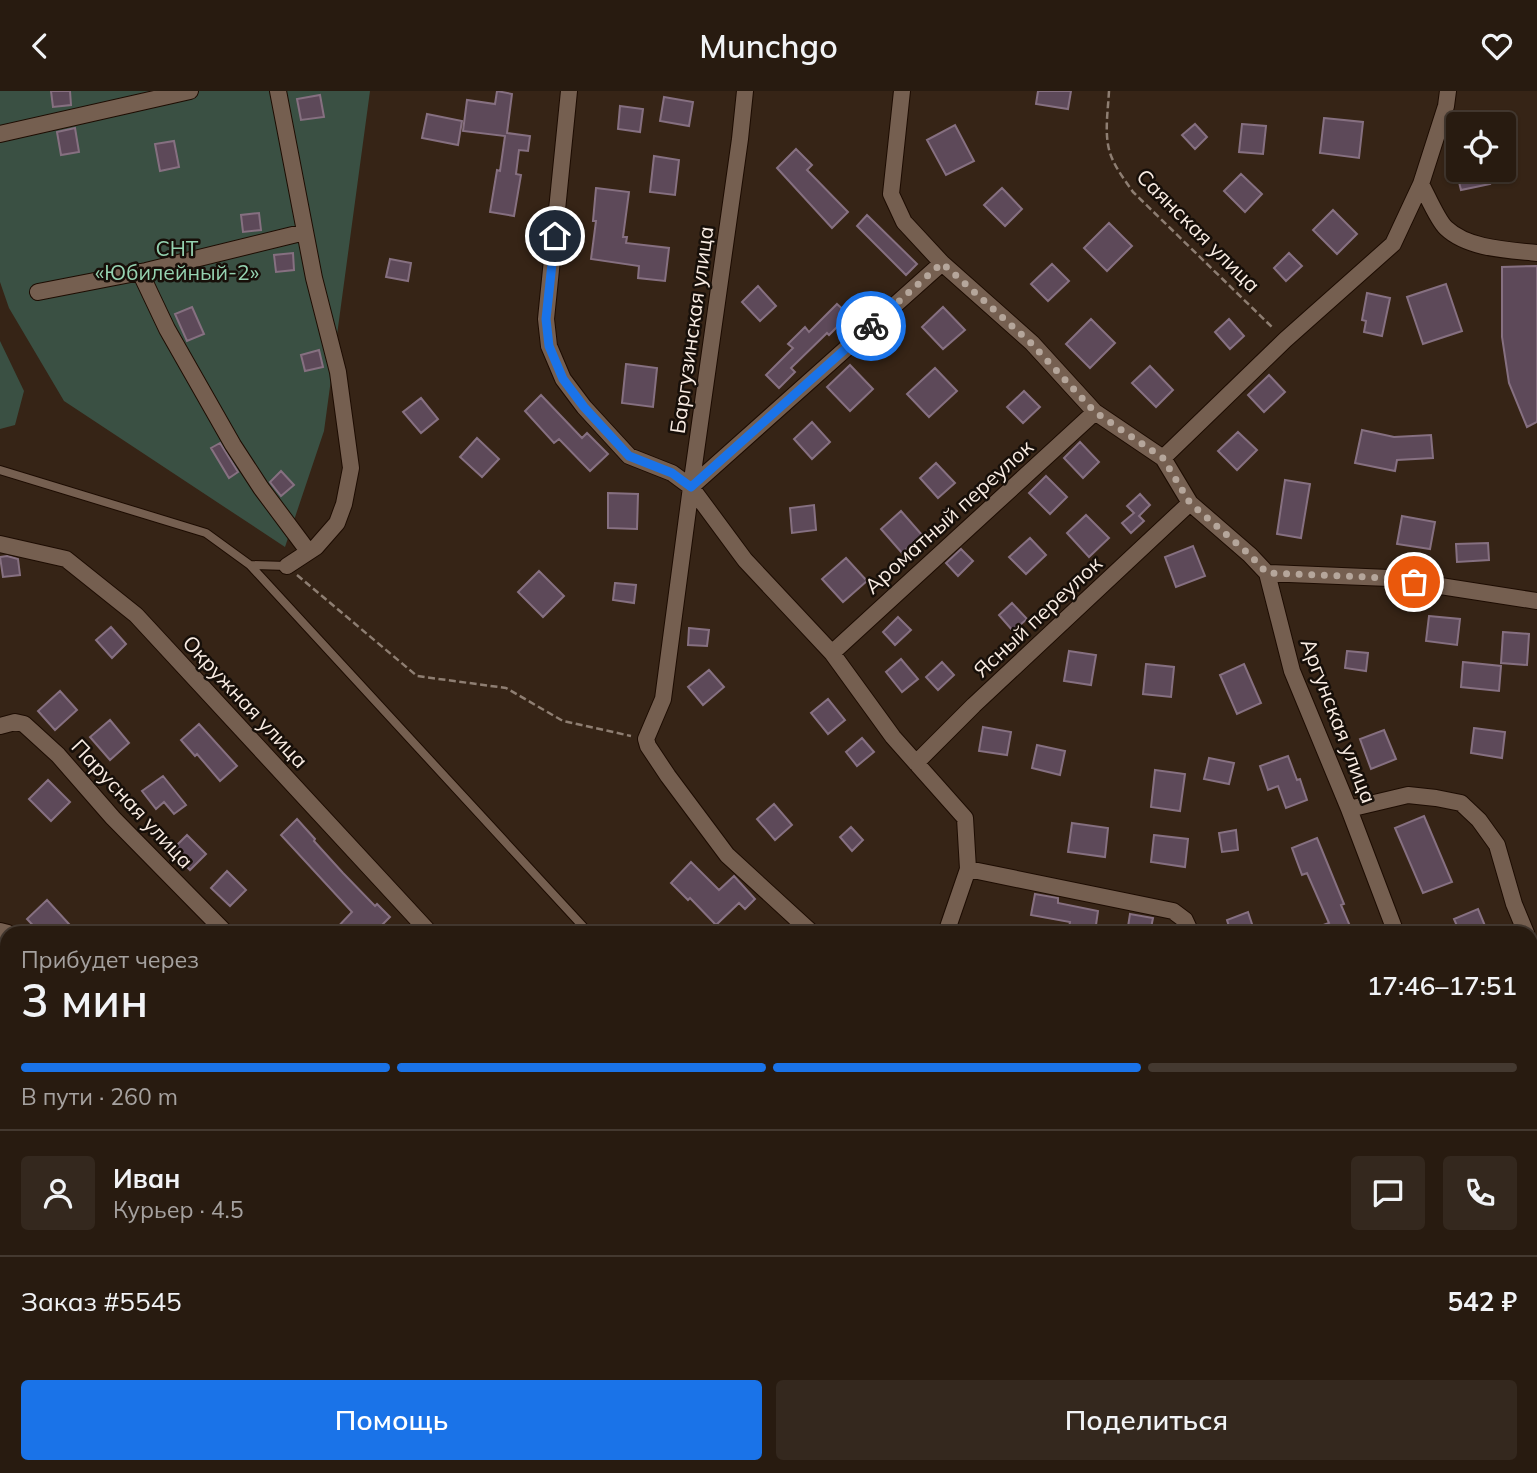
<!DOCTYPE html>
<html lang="ru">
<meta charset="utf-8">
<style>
:root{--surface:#281b10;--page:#34281e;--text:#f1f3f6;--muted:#a5a19f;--line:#443930;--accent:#1a73e8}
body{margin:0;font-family:Mulish,sans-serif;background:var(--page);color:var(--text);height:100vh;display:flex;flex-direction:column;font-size:26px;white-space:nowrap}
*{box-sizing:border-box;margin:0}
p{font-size:23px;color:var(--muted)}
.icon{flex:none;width:38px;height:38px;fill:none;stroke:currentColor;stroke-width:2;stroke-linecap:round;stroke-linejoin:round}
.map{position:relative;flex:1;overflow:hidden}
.side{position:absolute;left:0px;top:835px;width:1538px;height:548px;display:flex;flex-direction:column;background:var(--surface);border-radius:21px 21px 0 0;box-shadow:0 2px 5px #0004,0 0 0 2px var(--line)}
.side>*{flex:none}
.fabs{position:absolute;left:1446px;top:21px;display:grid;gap:14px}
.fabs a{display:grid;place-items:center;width:70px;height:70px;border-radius:7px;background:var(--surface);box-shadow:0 2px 5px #0004,0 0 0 2px var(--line);font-size:35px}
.pin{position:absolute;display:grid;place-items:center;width:60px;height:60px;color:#fff;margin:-30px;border:4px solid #fff;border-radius:50%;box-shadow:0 2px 7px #0007}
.courier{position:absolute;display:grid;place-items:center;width:70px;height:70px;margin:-35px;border:5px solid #1a73e8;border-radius:50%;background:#fff;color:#222;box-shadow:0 2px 9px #0007}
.head em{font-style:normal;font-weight:600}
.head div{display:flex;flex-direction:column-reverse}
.head{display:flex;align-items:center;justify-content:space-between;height:119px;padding:0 21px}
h1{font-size:46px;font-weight:600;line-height:52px}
.bar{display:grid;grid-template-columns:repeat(4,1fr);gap:10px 7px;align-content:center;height:84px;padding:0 21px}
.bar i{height:9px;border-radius:5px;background:var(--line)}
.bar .active{background:var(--accent)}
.bar p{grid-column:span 4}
.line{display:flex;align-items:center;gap:18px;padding:0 21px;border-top:2px solid var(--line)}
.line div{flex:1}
.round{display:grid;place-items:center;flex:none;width:74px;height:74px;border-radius:7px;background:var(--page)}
.button{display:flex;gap:14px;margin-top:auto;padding:14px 21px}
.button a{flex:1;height:80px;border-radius:7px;background:var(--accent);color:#fff;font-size:28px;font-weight:600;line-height:80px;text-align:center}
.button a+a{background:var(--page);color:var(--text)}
header{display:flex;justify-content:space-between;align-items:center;height:91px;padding:0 21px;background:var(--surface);font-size:32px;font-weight:600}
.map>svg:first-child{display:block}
</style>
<header><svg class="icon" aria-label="back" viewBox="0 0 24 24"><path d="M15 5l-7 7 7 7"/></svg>Munchgo<svg class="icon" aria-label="heart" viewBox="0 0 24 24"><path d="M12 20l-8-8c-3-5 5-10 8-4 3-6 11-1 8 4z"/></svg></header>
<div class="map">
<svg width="1537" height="1382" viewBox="0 0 1537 1382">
<rect width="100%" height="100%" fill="#362416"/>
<!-- green -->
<path fill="#3a5043" d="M0,0h370l-46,340 -39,116 -221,-146 -55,-93 -9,-26z
M0,250l24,50 -9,34 -15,4z"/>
<!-- building -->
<path fill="#5d4959" stroke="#867081" stroke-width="2" d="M51,0h19l1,14 -18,2z
M497,0l15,3 -5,39 23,3 -2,15 -9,-1 -3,24 5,1 -7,41 -24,-4 7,-42 3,1 5,-35 -42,-5 4,-31 28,4z
M1038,0h33l-3,18 -32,-5z
M320,4l4,22 -23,3 -4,-21z
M664,6l29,5 -4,24 -29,-5z
M620,15l23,3 -3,23 -22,-3z
M427,23l35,7 -4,24 -36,-7z
M1324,27l39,4 -4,36 -39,-5z
M1195,33l12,13 -12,12 -13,-14z
M1242,33l24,2 -3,28 -24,-2z
M955,34l19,36 -28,14 -19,-35z
M75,37l4,24 -18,3 -4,-23z
M174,50l5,26 -19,4 -5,-27z
M796,58l16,16 -5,5 41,42 -16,16 -55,-60z
M654,65l25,4 -4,35 -25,-3z
M1456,79h30l4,14 -29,6z
M1241,83l21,20 -17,18 -21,-21z
M596,97l33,4 -6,45h4l-1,6 43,5 -4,33 -27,-3 1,-12 -48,-7 5,-38h-3z
M1002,97l20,21 -17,17 -21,-21z
M1333,119l24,24 -20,20 -24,-24z
M259,122l2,17 -18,2 -2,-17z
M867,124l50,49 -11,11 -49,-49z
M1109,132l23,23 -25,25 -23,-23z
M293,162l1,17 -18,2 -2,-17z
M1289,162l13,13 -16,15 -12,-13z
M390,168l21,4 -3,18 -22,-4z
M1052,173l17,17 -21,20 -17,-17z
M1537,175v156l-10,5 -18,-44 -7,-46v-70z
M1446,193l16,47 -39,13 -16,-47z
M758,195l18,20 -16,15 -18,-19z
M1367,202l23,5 -8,38 -18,-4 2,-11 -4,-1z
M837,213l12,11 -20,20 -2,-2 -36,35 4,4 -16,16 -13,-13 27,-27 -5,-4 17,-17 4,5z
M192,216l12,27 -17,7 -12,-27z
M943,216l22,23 -22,19 -21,-22z
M1091,228l24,24 -25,25 -24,-24z
M1229,228l15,17 -14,13 -15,-17z
M319,259l4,17 -18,4 -4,-16z
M626,273l31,4 -4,39 -31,-4z
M850,274l23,24 -23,22 -23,-24z
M1150,275l23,24 -17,17 -24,-24z
M935,277l22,23 -28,26 -22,-23z
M1269,284l16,17 -21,20 -16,-17z
M1024,300l16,16 -17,16 -16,-16z
M541,304l41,43 5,-5 21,21 -18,17 -31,-32 -5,4 -29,-32z
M421,307l17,21 -17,14 -18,-21z
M812,331l18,20 -18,17 -18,-20z
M1362,339l32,7 37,-2 2,23 -36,2 -2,11 -40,-8z
M1238,341l19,18 -20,20 -19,-19z
M477,347l22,21 -17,18 -22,-20z
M1080,351l19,20 -16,16 -19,-20z
M220,352l18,29 -9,6 -18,-30z
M936,372l19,20 -17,15 -18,-20z
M281,380l13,14 -13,11 -11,-14z
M1046,385l21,21 -17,17 -21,-21z
M1285,389l25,4 -9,54 -24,-4z
M608,402l30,1 -1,35 -29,-1z
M1140,403l10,11 -11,11 5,5 -13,12 -9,-10 12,-10 -7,-7z
M814,414l2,25 -24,3 -2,-25z
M901,420l21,24 -20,18 -21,-24z
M1086,424l23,23 -20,19 -22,-24z
M1402,425l33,6 -5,27 -33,-5z
M1030,447l16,17 -20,19 -17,-17z
M1488,452l1,17 -32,2 -1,-18z
M1193,455l12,30 -29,11 -11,-30z
M961,458l12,12 -15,15 -12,-13z
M7,465l11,3 2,16 -17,2 -3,-20z
M846,467l21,23 -24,21 -21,-23z
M539,480l25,25 -21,21 -25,-25z
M615,492l21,2 -2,18 -21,-3z
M1012,512l15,16 -14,12 -14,-16z
M1429,525l31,3 -3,26 -31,-4z
M898,526l13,13 -16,15 -12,-13z
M111,536l15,17 -14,14 -16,-18z
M689,537l20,2 -2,16 -19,-1z
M1503,541l26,2 -2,31 -26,-2z
M1069,560l27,4 -5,30 -27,-4z
M1347,560l21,2 -2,18 -21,-3z
M901,568l17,20 -16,13 -16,-20z
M942,571l12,13 -16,15 -12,-13z
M1463,571l38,4 -2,25 -38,-4z
M1146,573l28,3 -3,30 -28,-3z
M1244,573l17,39 -24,11 -17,-39z
M709,579l15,17 -21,18 -15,-18z
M60,600l17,19 -22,20 -17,-19z
M828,608l17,21 -17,14 -17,-21z
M110,629l19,23 -19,17 -20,-23z
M199,633l38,42 -17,15 -23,-27 -2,2 -14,-16z
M983,636l28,5 -4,23 -28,-4z
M1474,637l31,4 -3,26 -31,-5z
M1384,639l12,29 -25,10 -11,-30z
M862,647l12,14 -17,14 -11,-14z
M1037,654l28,6 -5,24 -28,-7z
M1288,665l9,24 3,-1 7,21 -21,8 -8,-22 -10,4 -8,-24z
M1209,667l25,5 -5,21 -25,-5z
M1155,679l30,4 -5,37 -29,-4z
M163,685l23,29 -12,9 -10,-12 -8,7 -14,-18z
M48,689l22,22 -19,19 -22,-22z
M774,713l18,21 -17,15 -18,-21z
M1424,725l28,66 -29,11 -28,-65z
M297,728l18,20 -1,2 29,32 32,33 2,-2 13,13 -16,16h-42l20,-21 -71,-77z
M1072,732l36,5 -3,29 -37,-5z
M851,736l12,13 -11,11 -12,-14z
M1236,739l2,20 -16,2 -3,-19z
M187,744l19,19 -16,16 -19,-19z
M1154,744l34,4 -3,28 -34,-5z
M1317,747l27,66 -3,1 12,28h-46l-1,-2 23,-8 -22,-50 -5,2 -10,-27z
M691,771l28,28 15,-14 21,23 -10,10 -6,-6 -23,22 -26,-27 -2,2 -17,-17z
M227,780l19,19 -16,16 -19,-18z
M1035,803l23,4v5l40,8 -3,21 -26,-5 1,-5 -39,-7z
M47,809l22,24 -9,9h-20l-13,-14z
M1478,818l10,24h-28l-6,-14z
M1248,821l6,18 -7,3h-16l-4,-13z
M1130,823l23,4 -3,15h-23z"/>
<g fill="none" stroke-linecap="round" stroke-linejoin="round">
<!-- service casing -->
<g stroke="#1d0c02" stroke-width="10">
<path id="service" d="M0,379l206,63 44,32 37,1
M250,474l339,368
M919,1376l3,6"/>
</g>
<!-- minor casing -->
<g stroke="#1d0c02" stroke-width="18">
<path id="minor" d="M278,0l36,187 24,94 13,96 -7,36 -7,19 -21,24 -29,19
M569,0l-23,228 3,27 14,33 21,28 45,49 43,17 19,14 54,73 87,93 61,84 72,81 3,51 205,42 12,9 6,13
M745,0l-5,48 -49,348 -28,212 -17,40 2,7 20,30 59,79 85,78
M902,0l-11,103 13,28 38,41 90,80 63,69 68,46 27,45 60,52 17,18 25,98 57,138 47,124
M1448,0l-2,15 -25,78c6,11 17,37 25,44 22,21 63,22 91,25
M0,43l190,-43
M140,181l27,57 66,116 28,43 47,63
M38,201l108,-21 159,-39
M1163,367l122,-118 108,-96 28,-60
M691,396l251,-224
M0,453l66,15 70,56 294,318
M1267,482l122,5 148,23
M832,562l263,-241
M0,635l15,-4 9,2 34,31 55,63 113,115
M916,672l58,-58 216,-202
M1349,718l59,-14 28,3 25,5 18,17 18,25 17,59 12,29
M0,840l8,2
M946,842l22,-64
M1531,855l6,14
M0,1043l7,8
M0,1107l7,-8
M1531,1173l6,13
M312,1376l7,6
M516,1376l6,6
M724,1376l6,6
M845,1376l3,6
M1111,1376l3,6
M1451,1376l2,6
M68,1382l2,-6
M276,1382v-6"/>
</g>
<!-- path -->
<path stroke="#8e7e72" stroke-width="2.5" stroke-dasharray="7 3.5" stroke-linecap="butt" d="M1109,0c-1,20 -5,43 1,62 5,15 15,27 23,39l141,137
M297,484l120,101 89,12 57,33 68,15"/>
<!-- service -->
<use href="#service" stroke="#755f50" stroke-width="8"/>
<!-- minor -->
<use href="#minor" stroke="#755f50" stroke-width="16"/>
</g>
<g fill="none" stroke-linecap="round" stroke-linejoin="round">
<!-- done -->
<path stroke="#b5a69b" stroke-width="7" stroke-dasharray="0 12.6" d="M871,235l71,-63 89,80 64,69 68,46 27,45 60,52 17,18 123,5 24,4"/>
<!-- route -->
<path stroke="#1a73e8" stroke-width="9" d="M555,145l-9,83 3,27 14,33 21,28 45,49 43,17 19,14 180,-161"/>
</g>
<g text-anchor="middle" stroke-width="5" stroke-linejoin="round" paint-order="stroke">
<!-- street labels -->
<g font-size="21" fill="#f9ece3" stroke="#170f09">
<text transform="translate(1198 140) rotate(45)" y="7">Саянская улица</text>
<text transform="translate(692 239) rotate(-82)" y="7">Баргузинская улица</text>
<text transform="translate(949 426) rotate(-42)" y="7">Ароматный переулок</text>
<text transform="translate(1038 526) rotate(-43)" y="7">Ясный переулок</text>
<text transform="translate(245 611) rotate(47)" y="7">Окружная улица</text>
<text transform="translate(1338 630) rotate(69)" y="7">Аргунская улица</text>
<text transform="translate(132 713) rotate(47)" y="7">Парусная улица</text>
</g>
<!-- park labels -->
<g font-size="21" fill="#95d3b1" stroke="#170f09">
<text x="177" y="165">СНТ<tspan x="177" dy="24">«Юбилейный-2»</tspan></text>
</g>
</g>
</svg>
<div class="fabs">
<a><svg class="icon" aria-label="locate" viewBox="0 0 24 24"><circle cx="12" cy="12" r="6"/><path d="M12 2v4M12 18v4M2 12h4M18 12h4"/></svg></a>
</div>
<div class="pin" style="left:1414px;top:491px;background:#ea580c"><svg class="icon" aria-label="bag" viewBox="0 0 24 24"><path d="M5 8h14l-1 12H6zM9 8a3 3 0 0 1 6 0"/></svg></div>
<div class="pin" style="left:555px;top:145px;background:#1f2937"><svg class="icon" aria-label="home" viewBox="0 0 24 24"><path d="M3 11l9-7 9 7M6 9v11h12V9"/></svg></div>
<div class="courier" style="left:871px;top:235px"><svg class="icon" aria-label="bike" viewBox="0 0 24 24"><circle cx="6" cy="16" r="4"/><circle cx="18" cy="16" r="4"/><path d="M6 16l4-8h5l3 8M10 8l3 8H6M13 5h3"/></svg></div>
<section class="side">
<div class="head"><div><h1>3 мин</h1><p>Прибудет через</p></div><em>17:46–17:51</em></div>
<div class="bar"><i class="active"></i><i class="active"></i><i class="active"></i><i></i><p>В пути · 260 m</p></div>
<div class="line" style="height:126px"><a class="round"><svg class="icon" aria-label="person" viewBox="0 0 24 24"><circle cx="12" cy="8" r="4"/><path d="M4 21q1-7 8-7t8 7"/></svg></a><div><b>Иван</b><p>Курьер · 4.5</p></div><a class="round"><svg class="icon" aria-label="chat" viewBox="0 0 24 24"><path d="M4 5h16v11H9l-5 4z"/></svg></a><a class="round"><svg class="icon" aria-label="phone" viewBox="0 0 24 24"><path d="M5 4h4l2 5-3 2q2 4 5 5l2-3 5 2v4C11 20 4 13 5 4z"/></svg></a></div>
<div class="line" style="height:91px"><div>Заказ #5545</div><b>542 ₽</b></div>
<div class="button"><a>Помощь</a><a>Поделиться</a></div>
</section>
</div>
